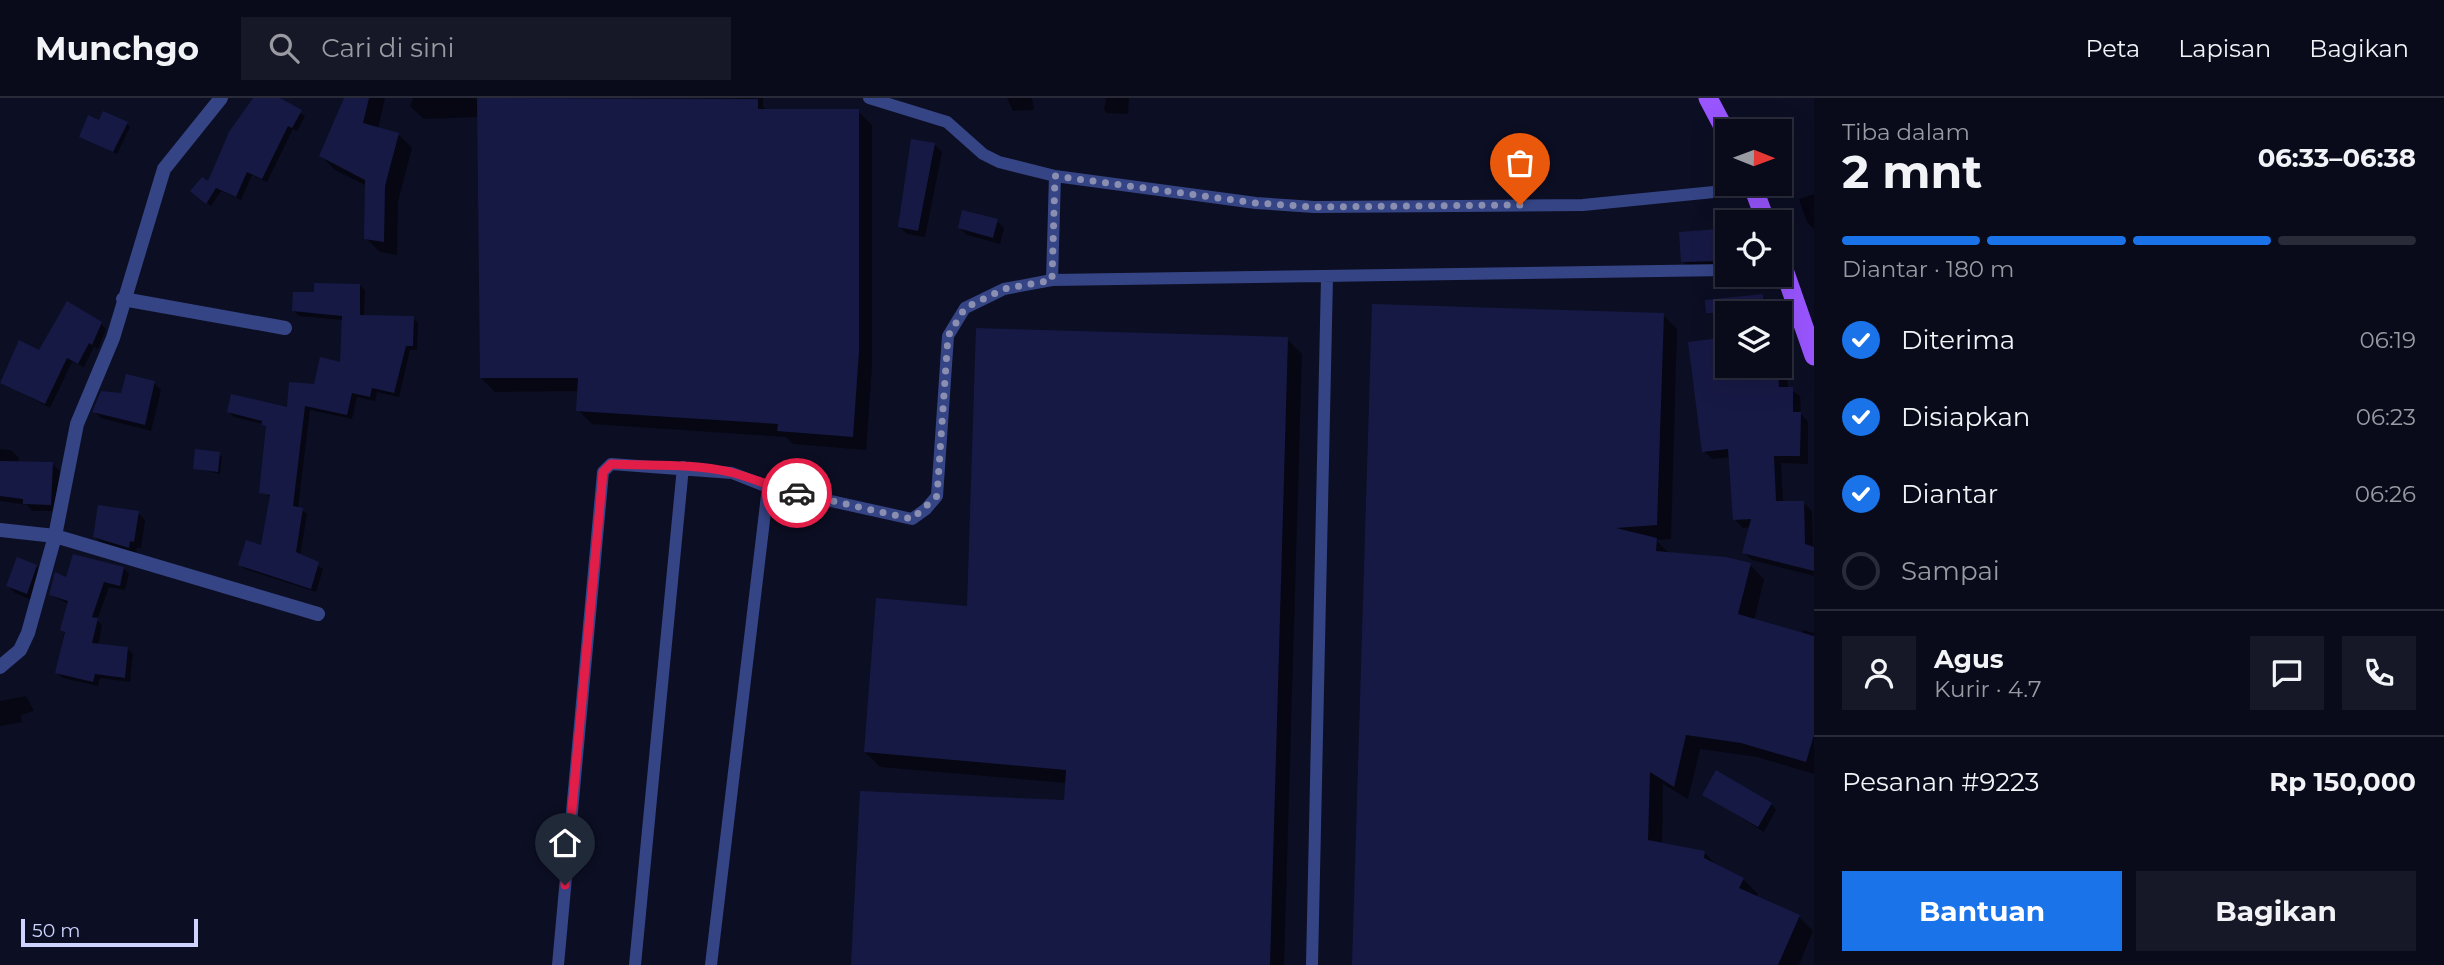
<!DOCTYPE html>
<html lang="id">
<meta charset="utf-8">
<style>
:root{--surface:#090a1a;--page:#171827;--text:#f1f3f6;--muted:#999aa2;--line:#292b39;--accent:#1a73e8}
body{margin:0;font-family:Montserrat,sans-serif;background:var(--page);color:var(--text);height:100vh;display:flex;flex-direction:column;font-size:26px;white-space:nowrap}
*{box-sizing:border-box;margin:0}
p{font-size:23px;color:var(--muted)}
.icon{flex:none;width:38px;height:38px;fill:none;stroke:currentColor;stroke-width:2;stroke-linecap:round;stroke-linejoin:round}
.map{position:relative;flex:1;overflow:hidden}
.sheet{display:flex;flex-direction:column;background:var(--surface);width:630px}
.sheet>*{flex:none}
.needle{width:46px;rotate:91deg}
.fabs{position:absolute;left:1715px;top:21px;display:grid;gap:14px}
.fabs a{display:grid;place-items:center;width:77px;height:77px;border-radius:0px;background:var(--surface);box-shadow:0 7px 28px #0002,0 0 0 2px var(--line);font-size:35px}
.scale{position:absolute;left:21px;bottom:18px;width:177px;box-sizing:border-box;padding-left:7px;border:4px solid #ced4ff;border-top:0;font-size:19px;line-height:24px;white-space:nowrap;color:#ced4ff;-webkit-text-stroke:5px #0c0e23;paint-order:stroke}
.pin{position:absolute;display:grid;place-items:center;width:60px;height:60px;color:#fff;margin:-72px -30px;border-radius:50% 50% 50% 0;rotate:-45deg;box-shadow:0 0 7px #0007}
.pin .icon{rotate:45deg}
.courier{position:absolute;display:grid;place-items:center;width:70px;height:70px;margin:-35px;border:5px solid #e11d48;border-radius:50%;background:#fff;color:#222;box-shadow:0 2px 9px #0007}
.headline em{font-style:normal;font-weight:700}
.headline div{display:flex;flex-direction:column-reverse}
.headline{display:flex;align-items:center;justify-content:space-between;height:119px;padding:0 28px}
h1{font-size:46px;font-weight:700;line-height:52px}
.bar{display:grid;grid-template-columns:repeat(4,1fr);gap:10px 7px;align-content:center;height:84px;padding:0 28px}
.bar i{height:9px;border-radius:5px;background:var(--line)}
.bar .selected{background:var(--accent)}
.bar p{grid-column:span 4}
.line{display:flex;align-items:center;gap:18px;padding:0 28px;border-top:2px solid var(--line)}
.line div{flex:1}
.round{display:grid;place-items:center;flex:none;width:74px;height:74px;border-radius:0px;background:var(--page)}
ol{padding:0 28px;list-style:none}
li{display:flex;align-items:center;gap:21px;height:77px}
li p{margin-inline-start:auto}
li .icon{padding:7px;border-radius:50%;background:var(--accent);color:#fff;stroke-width:4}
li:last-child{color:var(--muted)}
li i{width:38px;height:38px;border:4px solid var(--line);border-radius:50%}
.cta{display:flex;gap:14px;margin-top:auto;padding:14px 28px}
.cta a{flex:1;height:80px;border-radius:0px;background:var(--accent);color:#fff;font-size:28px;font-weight:700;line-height:80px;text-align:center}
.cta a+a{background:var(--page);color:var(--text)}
header{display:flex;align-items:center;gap:42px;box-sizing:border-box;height:98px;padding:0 35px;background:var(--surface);border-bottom:2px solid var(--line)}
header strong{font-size:33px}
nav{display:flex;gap:38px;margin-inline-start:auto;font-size:24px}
.search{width:490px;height:63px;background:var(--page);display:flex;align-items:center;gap:18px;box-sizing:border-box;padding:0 24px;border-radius:0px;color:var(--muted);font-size:26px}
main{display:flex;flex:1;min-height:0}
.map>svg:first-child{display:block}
</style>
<header>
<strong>Munchgo</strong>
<div class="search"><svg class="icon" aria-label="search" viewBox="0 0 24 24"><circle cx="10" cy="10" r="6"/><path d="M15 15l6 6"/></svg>Cari di sini</div>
<nav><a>Peta</a><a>Lapisan</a><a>Bagikan</a></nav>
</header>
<main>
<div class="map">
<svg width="1814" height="867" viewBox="0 0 1814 867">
<rect width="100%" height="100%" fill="#0c0e23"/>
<!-- shadow -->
<path fill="#0007" d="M255,0h21l29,18 -8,15 -4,-2 -26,53 -15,-7 -11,25 -20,-9 -10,15 -14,-11 11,-11 32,-68 4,2z
M346,0h39l-7,31 20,5 14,14 -14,53 -1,54 -17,-3 -14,-14 1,-52 -32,-16 -14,-14z
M413,0h350v8l4,5h91l14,14v241l-6,84 -73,-6 -7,-7 -194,-13 -14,-14 1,-19 -84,1 -14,-14 -2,-261 -55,2 -14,-13z
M1007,0h25l2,12 -21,1z
M1106,0h23l-1,16 -21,-1 -3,-3z
M100,24l27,2 3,3 -13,27 -36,-17z
M935,47l7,7 -17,85 -18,-3 -7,-7z
M1814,96v35l-7,-7 -8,-23z
M997,123l7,7 -4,16 -33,-9 -7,-7z
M1718,133l8,7 1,30 -37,1 -7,-8z
M360,187l5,5 -1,27 49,1 5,5 -1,27h-7l-11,47 -22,-5 -2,9 -18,-4 -5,22 -42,-9 -12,98 9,6 -7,42 23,13 -7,23 -71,-23 -5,-5 22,-17 9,-49 -8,-6 5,-63 -4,-5 -30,-7 -5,-5 60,-3 52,-45 2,-44 -44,-4 -5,-5 21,-17z
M1762,198l9,8 1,9h-30l-2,-15z
M1663,217l14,14 -6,210 -15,1 14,14 80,11 14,14 -10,42 48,13 1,-4 11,3v141l-57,-17 -57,-8 -12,50 -25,-15 -1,60 43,9 14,15 24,11 15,15 -2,3 43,20 14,14 -14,34h-446z
M101,226l5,5 -8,20 -4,-2 -10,20 -12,-5 -22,46 -49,-26z
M1287,241l15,15 -18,611h-431l213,-163 1,-19 -187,-16 -15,-15 104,-144z
M1727,241v27h53v-17l5,4 3,35 12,8 1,18 7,8v42l-27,-1 2,40h21l8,8 2,65 -62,-16 -8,-8 7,-25 -8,1 -8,-8 -4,-63 -19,2 -8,-8 -14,-107z
M154,285l7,7 -10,41 -50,-13 -6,-6 28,-17z
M0,351l11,1 8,8 -1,5 34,1 8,7 -2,40h-26l-5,-6 -27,-4z
M219,356l3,3 -2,17 -25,-6z
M138,415l7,7 -4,28h-4l-1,6 -33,-10 -8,-7z
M36,468l7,8 -9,27 -19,-8 -7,-7z
M123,470l6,5 -4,17 -16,-3 -12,33 5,5 -4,21 30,3 5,5 -3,28 -30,-4 -2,8 -35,-8 -6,-5 12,-69 -19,-9 17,-16z
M26,598l8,15 -13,4 1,7 -22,4v-25z
M1704,697l67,9 5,6 -12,22z"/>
<!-- building -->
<path fill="#171945" d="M253,0h27l22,12 -10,18 -4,-2 -26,53 -15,-7 -11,25 -20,-9 -10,16 -16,-13 12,-14 6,4 21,-49z
M344,0h25l-6,25 36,10 -14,53 -1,56 -20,-3 1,-59 -46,-24z
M477,0l281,1v10h101v242l-6,86 -76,-6 1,-7 -202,-13 2,-33h-98z
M103,13l25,11 -15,30 -34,-15 9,-22 11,5z
M911,41l24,4 -17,88 -20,-4z
M962,112l36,9 -5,19 -35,-10z
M1719,131l2,32 -40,1 -2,-30z
M314,185l46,1v31l54,1 -1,30h-7l-12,47 -22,-5 -2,9 -18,-4 -5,22 -42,-9 -12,100 10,2 -7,44 23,10 -8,27 -73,-24 8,-25 15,5 9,-50 -11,-2 7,-67 -4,-1v-4l-35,-9 4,-18 56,13 2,-25 25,2 6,-27 20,5 2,-46 -50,-5 1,-19h21z
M1763,196l2,19h-59l-1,-13z
M67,203l35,21 -10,23 -3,-2 -11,21 -11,-6 -22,46 -45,-21 19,-43 20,10z
M1372,206l292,9 -7,212 -41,3 41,10 -1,13 70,6 25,6 -13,51 76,22v99l-8,27 -65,-19 -55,-8 -12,52 -24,-15 -2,68 57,11 -1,7 40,20 -5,10 61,27 -22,50h-426z
M976,230l312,9 -18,628h-419l9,-174 204,9 2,-30 -202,-18 12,-154 91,8z
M1727,239v29h50l2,21h14v25h8l-1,44h-26l2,45h28l1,43 9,3v24l-72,-18 9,-34 -18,1 -5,-71 -26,3 -14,-110z
M126,276l29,7 -10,44 -53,-13 9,-21 20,2z
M195,351l25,3 -2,20 -25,-3z
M0,363l53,1 -2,43 -28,-1v-5l-23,-3z
M98,407l41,6 -5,31 -4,-1 -1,7 -36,-11z
M73,456l51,13 -4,19 -16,-4 -12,35 6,1 -6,25 36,4 -3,31 -30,-4 -2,8 -38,-9 10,-41 -5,-2 8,-29 -19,-6 6,-23 11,5z
M17,459l20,8 -10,29 -21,-8z
M1716,672l56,33 -14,24 -56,-32z"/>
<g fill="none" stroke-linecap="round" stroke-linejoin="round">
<!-- service -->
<path stroke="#354485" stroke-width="12" d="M869,0l78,24 36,32 16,8 56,14 201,27 58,4 269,-2 171,-17
M1052,182l3,-104
M558,867l45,-493 8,-8 121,9 36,14
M635,867l48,-498
M711,867l57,-478 144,32 14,-10 11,-13 11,-160 17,-28 39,-19 48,-9 675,-10
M1312,867l15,-688"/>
<!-- minor -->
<path stroke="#354485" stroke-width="14" d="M123,201l162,29
M0,432l55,6 263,78
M0,569l20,-17 8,-17 27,-97 22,-112 36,-86 51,-169 57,-71"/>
<!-- primary -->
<path stroke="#95f" stroke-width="19" d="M1708,0l19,36
M1752,86l14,38
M1780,160l34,98"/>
</g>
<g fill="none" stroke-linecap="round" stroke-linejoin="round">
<!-- done -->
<path stroke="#8a8fb2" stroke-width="7" stroke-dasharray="0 12.6" d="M797,395l115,26 25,-23 11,-160 17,-28 39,-19 48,-9 3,-104 201,27 58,4 206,-2"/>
<!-- route -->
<path stroke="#e11d48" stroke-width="9" d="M565,787l38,-413 8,-8c39,2 81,-1 119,8 23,6 44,16 67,21"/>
</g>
</svg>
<div class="fabs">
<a><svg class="needle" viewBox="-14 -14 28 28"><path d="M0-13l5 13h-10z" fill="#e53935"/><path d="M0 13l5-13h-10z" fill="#999aa2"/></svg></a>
<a><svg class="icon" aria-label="locate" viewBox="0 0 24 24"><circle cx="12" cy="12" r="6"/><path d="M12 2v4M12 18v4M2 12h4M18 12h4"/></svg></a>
<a><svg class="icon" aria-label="layers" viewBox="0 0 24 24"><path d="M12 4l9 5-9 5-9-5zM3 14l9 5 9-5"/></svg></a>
</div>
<div class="scale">50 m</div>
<div class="pin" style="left:1520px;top:107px;background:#ea580c"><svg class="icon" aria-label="bag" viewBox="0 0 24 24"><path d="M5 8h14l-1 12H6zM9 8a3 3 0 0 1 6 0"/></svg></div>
<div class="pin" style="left:565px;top:787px;background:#1f2937"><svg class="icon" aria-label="home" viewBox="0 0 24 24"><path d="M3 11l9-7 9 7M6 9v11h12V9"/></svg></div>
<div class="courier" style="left:797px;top:395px"><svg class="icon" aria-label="car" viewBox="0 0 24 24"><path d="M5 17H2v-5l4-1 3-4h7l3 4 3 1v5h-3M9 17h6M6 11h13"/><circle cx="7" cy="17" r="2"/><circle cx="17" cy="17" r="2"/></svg></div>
</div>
<section class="sheet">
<div class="headline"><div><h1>2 mnt</h1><p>Tiba dalam</p></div><em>06:33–06:38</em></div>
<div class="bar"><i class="selected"></i><i class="selected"></i><i class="selected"></i><i></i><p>Diantar · 180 m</p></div>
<ol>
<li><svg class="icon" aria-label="check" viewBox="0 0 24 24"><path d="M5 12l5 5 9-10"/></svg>Diterima<p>06:19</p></li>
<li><svg class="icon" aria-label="check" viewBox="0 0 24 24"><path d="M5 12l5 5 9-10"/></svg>Disiapkan<p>06:23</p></li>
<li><svg class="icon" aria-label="check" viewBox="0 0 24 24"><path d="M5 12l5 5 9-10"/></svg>Diantar<p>06:26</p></li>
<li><i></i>Sampai</li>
</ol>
<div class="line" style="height:126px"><a class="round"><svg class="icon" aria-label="person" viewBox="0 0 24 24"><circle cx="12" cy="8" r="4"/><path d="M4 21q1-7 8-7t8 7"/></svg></a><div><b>Agus</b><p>Kurir · 4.7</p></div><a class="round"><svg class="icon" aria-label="chat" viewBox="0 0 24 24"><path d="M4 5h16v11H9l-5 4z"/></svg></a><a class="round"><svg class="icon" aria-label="phone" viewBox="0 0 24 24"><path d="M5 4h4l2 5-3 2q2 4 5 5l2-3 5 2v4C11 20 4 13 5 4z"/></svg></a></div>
<div class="line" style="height:91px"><div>Pesanan #9223</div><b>Rp 150,000</b></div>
<div class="cta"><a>Bantuan</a><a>Bagikan</a></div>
</section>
</main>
